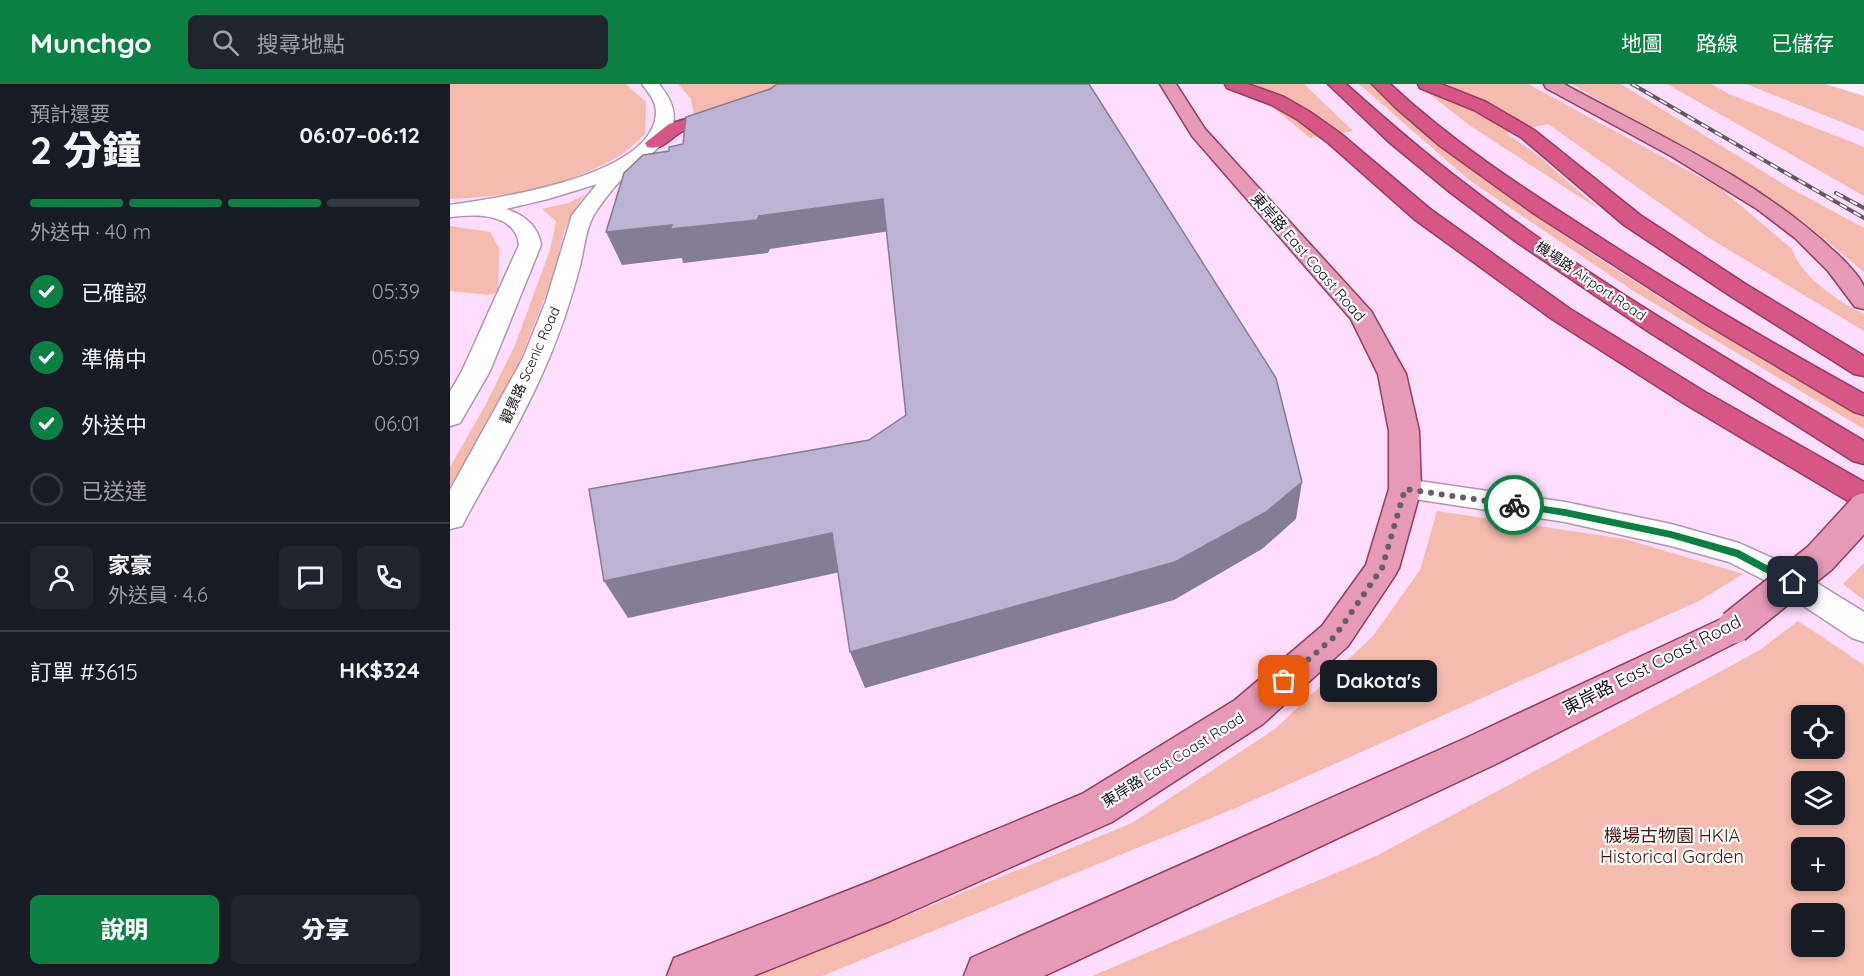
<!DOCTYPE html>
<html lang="zh-TW">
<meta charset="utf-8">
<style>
:root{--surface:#171b24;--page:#20242c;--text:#f1f3f6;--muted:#9ea1a6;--line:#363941;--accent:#0b8043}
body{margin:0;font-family:Quicksand,"Noto Sans TC",sans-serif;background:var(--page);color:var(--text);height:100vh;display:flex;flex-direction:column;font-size:22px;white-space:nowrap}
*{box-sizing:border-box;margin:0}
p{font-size:20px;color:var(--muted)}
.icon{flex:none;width:33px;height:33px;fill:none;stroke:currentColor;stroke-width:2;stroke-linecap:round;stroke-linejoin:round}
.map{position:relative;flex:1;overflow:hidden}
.side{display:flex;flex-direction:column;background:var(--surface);width:450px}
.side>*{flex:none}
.controls{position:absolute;left:1341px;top:621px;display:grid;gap:12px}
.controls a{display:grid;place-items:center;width:54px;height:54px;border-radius:9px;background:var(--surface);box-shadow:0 3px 9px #0003;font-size:30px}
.pin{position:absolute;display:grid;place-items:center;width:51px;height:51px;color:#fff;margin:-26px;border-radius:12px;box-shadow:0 3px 9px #0006}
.courier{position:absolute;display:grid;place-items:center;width:60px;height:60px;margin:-30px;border:4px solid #0b8043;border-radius:50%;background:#fff;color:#222;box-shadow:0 2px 8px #0007}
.bubble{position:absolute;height:42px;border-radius:9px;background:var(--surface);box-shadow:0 3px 9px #0003;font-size:20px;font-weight:800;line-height:42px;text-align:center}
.overview em{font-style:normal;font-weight:800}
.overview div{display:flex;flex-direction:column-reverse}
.overview{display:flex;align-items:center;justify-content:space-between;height:102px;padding:0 30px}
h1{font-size:39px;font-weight:800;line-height:45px}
.bar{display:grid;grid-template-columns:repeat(4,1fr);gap:9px 6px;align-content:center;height:72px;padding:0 30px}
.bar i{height:8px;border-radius:4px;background:var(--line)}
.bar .active{background:var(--accent)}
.bar p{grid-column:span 4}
.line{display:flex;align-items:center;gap:15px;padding:0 30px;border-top:2px solid var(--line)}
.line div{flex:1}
.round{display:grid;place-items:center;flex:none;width:63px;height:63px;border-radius:9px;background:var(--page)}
ol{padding:0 30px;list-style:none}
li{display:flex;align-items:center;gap:18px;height:66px}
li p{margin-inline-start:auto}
li .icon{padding:6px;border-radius:50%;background:var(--accent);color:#fff;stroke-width:4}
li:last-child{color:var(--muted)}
li i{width:33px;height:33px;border:3px solid var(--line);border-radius:50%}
.cta{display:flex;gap:12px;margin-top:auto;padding:12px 30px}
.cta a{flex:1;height:69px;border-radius:9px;background:var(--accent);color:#fff;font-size:24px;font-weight:800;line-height:69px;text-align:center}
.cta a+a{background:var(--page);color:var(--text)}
header{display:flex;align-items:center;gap:36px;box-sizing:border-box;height:84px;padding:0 30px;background:var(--accent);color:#fff}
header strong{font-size:28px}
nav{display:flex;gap:33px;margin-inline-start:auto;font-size:21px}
.search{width:420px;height:54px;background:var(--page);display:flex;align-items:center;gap:15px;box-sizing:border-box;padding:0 21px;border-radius:9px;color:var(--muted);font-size:22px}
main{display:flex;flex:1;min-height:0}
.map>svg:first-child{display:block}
</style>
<header>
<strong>Munchgo</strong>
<div class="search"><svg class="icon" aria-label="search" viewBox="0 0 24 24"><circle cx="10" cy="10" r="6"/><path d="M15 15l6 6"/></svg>搜尋地點</div>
<nav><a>地圖</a><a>路線</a><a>已儲存</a></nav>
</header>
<main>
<section class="side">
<div class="overview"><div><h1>2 分鐘</h1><p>預計還要</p></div><em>06:07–06:12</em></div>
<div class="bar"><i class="active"></i><i class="active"></i><i class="active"></i><i></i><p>外送中 · 40 m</p></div>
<ol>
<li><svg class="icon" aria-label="check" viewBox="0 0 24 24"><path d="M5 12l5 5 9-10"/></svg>已確認<p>05:39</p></li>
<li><svg class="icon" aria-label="check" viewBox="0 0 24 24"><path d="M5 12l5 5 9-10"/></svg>準備中<p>05:59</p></li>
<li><svg class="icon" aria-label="check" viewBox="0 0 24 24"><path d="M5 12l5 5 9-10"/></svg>外送中<p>06:01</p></li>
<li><i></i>已送達</li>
</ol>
<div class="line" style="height:108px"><a class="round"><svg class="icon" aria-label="person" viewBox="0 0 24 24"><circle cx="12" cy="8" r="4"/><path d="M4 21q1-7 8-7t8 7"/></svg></a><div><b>家豪</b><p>外送員 · 4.6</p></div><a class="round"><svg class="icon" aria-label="chat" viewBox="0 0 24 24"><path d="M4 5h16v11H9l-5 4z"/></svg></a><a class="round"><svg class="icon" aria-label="phone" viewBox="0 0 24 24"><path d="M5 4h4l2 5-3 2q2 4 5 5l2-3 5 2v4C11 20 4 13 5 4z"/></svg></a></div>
<div class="line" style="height:78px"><div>訂單 #3615</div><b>HK$324</b></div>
<div class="cta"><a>說明</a><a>分享</a></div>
</section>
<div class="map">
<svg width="1414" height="892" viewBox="0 0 1414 892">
<rect width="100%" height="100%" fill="#feedfc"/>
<!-- built -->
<path fill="#ffddfc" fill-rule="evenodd" d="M0,0h1375l39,12v880h-1414zM1352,632h32v32h-32zM1352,698h32v32h-32zM1352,764h32v32h-32zM1352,830h32v32h-32z"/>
<!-- green -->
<path fill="#f6bbaf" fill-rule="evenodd" d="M0,0h176l20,18 -1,32c-10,9 -21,20 -33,26 -48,27 -108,37 -162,39z
M228,0h138l-122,32 -3,-17z
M795,0h59l49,47 -43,7z
M909,0h12c147,135 320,235 493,333v12l-232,-139 -163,-110z
M967,0h111l192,104 72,61c7,26 48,54 72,65v17l-155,-93 -161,-114 -42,9 30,21 64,56 -131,-85z
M1122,0h49l167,103 76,41v44l-60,-50z
M1217,0h44l18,10 135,53v49z
M1296,0h79l39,12v35z
M135,111c-25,32 -21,44 -32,80 -8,24 -19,49 -28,73 -18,50 -48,95 -75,141v-22l36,-63 29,-59 35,-95 6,-29 -14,-12 26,-6z
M0,142l40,6 9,16 -1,44 -9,3 -39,-4z
M987,427l188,28 118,35 -44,27 -461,206 -416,169h-86l150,-52 246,-101 143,-94 98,-93 47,-66z
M1414,479v37l-21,-16z
M1348,537l66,44v311h-772l284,-120 338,-181 46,-25zM1352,632h32v32h-32zM1352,698h32v32h-32zM1352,764h32v32h-32zM1352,830h32v32h-32z"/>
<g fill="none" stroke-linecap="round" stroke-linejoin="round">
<!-- minor casing -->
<g stroke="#b096ae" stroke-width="3">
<path id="minor" d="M955,395l160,23 106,22 68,19 49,22 76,47v30l-12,-4 -86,-57 -37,-19 -58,-16 -106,-24 -170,-26 -4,-7 4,-7z"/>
</g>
<!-- secondary casing -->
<g stroke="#b096ae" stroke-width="3">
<path id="secondary" d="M192,0h17c40,48 -10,68 -39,97 -9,9 -18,22 -25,32 -9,14 -11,37 -15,53 -8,30 -18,61 -30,90 -23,56 -55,109 -84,162l-4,8 -12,3v-39l73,-132 23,-57 26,-86 25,-31 -49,15 -42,10c18,6 32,16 35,36l-51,126 -30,52 -10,3v-34l12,-21 57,-126c-4,-33 -44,-31 -69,-28v-12c49,-7 205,-29 206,-93 0,-11 -8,-20 -14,-28z"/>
</g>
<!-- primary casing -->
<g stroke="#933d5f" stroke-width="3">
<path id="primary" d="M710,0h16l29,45 166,182 35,63 13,57 2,58 -22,79 -5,9 -46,69 -85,78 -151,98 -222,99 -137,55h-86l7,-18 198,-77 210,-87 153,-94 87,-74 44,-61 23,-76v-58l-11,-57 -27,-55 -159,-183z
M1094,0h20c93,51 193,94 271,168 8,7 26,25 29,35 0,6 0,16 0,22l-9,-2 -27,-36 -33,-33 -38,-29 -86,-53 -125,-68z
M1284,529l13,4 5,10 -5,10 -251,127 -452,212h-80l7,-18 495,-220z"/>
</g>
<!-- motorway casing -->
<g stroke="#933d5f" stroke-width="3">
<path id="motorway" d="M775,0h23l36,13 26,15 31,22 89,75 140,100 135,83 159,90v25l-11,-3 -168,-100 -133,-85 -138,-100 -87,-77 -29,-22 -26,-15 -45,-17z
M878,0h18c38,34 77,68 118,99 125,97 264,176 400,258v23l-11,-3 -204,-129 -134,-91 -64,-48 -62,-51z
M922,0h18c60,56 128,101 197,145 90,59 183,113 277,165v21l-10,-3 -150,-89 -171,-110 -94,-68 -44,-38z
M968,0h23l45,18 48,28 106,85 107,70 117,71v20l-10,-2 -125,-79 -105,-70 -102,-87 -48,-28 -54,-22z
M280,22l6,1 3,4 -3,4c-17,5 -39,9 -55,17 -12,7 -19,19 -34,15l-2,-4 24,-19z"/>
</g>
<!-- minor -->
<use href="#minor" fill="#fff" fill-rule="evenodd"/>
<!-- secondary -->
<use href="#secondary" fill="#fff" fill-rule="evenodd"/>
<!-- primary -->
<use href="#primary" fill="#e69ab6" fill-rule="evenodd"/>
<!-- motorway -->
<use href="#motorway" fill="#d65786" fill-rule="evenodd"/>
<!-- rail casing -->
<g stroke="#635761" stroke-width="4">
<path id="rail" d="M1182,0l232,134
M1386,109l28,15"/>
</g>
<!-- rail -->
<use href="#rail" stroke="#fff" stroke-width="2" stroke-dasharray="8" stroke-linecap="butt"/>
<!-- primary-bridge casing -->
<g stroke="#933d5f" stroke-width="36" stroke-linecap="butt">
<path id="primary-bridge" d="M1284,543l86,-69 44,-48"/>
</g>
<!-- primary-bridge -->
<use href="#primary-bridge" stroke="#e69ab6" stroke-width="33"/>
</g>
<!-- shaded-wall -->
<path fill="#847e94" d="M433,115l7,32 -120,18 -2,4 -85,10 -1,-5 -60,7 -16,-33 153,-16z
M852,398l-6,37 -34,30 -88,51 -309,88 -15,-36z
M382,449l13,38 -217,47 -24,-37z"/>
<!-- building -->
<path fill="#bdb4d4" stroke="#847e94" stroke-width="1.5" d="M327,0h312l187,294 26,104 -36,30 -91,50 -325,90 -18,-119 -228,48 -15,-92 280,-49 37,-25 -23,-216 -124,17 -2,4 -87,9 2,-4 -66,7 18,-59 19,-18 26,-4v-4l14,-3 3,-27 84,-28z"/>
<!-- route -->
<path fill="#0b8043" d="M1064,418l51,7 106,22 68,19 59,32 -5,4 -4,-1 -53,-28 -65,-19 -106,-22 -54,-9 -2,-2z"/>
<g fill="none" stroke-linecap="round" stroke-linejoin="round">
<!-- done -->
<path stroke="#685c66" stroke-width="6" stroke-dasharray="0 10.8" d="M834,597l51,-45 47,-68 23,-79 109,16"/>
</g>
<g text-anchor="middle" stroke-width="4.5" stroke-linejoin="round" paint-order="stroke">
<!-- far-street labels -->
<g font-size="14" fill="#170e16" stroke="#fff">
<text transform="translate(1141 197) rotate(34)" y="5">機場路 Airport Road</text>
<text transform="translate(80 281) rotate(-66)" y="5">觀景路 Scenic Road</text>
</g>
<!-- street labels -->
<g font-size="15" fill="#170e16" stroke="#fff">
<text transform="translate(858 173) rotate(49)" y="5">東岸路 East Coast Road</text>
<text transform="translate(723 676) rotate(-32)" y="5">東岸路 East Coast Road</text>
</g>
<!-- near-street labels -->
<g font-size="18" fill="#170e16" stroke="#fff">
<text transform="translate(1202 581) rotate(-27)" y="6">東岸路 East Coast Road</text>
</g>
<!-- near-park labels -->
<g font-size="18" fill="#511007" stroke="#fff">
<text x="1222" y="758">機場古物園 HKIA<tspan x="1222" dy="21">Historical Garden</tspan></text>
</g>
</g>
</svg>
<div class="controls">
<a><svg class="icon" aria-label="locate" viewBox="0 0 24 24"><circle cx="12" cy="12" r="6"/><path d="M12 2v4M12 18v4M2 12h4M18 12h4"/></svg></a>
<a><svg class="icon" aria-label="layers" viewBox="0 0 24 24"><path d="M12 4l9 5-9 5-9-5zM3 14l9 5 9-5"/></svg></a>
<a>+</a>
<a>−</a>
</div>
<div class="pin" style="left:834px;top:597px;background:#ea580c"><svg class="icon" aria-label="bag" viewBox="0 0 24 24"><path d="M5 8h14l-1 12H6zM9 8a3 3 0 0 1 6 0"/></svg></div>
<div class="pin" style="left:1343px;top:498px;background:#1f2937"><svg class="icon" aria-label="home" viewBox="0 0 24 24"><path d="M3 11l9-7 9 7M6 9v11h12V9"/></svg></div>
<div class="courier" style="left:1064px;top:421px"><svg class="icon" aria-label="bike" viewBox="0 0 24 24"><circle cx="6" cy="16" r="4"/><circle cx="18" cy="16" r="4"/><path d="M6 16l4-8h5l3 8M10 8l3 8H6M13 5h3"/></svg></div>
<div class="bubble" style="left:870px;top:576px;width:117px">Dakota's</div>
</div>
</main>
